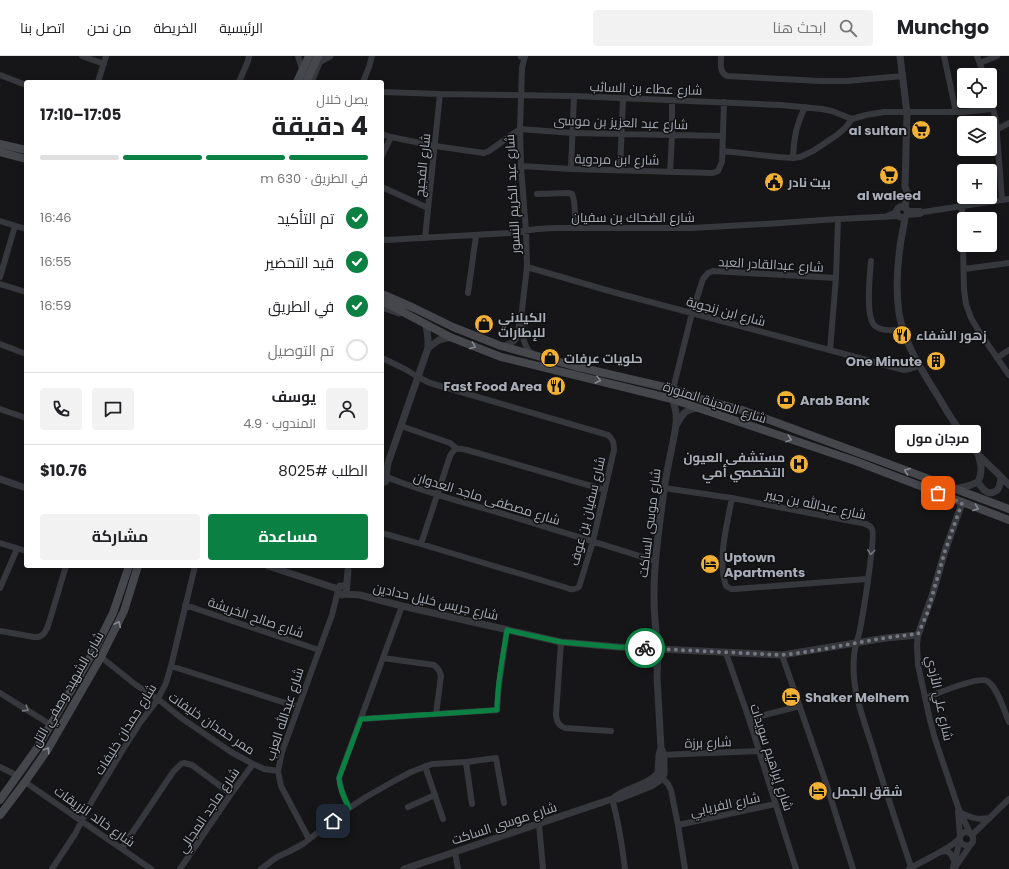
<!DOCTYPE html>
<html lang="ar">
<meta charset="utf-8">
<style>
:root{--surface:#fff;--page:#f2f2f2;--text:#202124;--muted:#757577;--line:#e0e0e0;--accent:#0b8043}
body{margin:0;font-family:Poppins,Cairo,sans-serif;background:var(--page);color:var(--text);direction:rtl;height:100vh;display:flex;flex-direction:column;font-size:15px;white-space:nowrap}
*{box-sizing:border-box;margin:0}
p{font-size:13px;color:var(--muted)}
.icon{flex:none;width:22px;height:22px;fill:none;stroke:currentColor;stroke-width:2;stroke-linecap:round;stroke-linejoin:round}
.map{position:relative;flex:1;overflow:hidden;direction:ltr}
.side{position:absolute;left:24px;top:24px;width:360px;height:488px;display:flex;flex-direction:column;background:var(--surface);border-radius:4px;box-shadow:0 2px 6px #0003;direction:rtl}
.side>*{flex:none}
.tools{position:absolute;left:957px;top:12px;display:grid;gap:8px}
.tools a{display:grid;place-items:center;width:40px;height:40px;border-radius:4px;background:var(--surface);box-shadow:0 2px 6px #0003;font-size:20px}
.pin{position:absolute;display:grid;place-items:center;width:34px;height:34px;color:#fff;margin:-17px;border-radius:8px;box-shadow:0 2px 6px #0006}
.courier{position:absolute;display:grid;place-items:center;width:40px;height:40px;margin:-20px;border:3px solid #0b8043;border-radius:50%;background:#fff;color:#222;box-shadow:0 1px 5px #0007}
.bubble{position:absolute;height:28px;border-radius:4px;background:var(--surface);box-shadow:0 2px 6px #0003;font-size:13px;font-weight:700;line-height:28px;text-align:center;direction:rtl}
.headline em{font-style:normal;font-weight:700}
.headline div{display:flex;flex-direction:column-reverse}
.headline{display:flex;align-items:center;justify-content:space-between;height:68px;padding:0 16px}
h1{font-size:26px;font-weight:700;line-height:30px}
.bar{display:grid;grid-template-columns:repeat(4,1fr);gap:6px 4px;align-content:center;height:48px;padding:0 16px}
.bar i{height:5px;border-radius:3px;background:var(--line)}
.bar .selected{background:var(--accent)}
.bar p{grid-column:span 4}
.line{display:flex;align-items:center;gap:10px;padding:0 16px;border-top:1px solid var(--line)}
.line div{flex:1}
.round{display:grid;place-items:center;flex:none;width:42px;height:42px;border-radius:4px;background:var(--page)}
ol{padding:0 16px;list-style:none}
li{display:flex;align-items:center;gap:12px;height:44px}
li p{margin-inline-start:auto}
li .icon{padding:4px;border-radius:50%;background:var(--accent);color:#fff;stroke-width:4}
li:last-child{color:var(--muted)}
li i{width:22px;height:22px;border:2px solid var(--line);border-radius:50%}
.primary-button{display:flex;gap:8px;margin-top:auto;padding:8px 16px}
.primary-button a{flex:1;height:46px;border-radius:4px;background:var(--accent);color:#fff;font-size:16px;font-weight:700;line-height:46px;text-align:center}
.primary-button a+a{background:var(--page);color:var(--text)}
header{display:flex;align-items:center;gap:24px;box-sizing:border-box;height:56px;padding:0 20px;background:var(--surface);border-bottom:1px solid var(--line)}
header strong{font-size:19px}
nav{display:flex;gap:22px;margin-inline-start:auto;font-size:14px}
.search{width:280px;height:36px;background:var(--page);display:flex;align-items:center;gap:10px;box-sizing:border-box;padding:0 14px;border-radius:4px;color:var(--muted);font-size:15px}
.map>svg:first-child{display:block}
</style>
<header>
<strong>Munchgo</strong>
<div class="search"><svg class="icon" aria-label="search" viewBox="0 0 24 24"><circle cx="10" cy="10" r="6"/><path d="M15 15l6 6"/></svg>ابحث هنا</div>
<nav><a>الرئيسية</a><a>الخريطة</a><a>من نحن</a><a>اتصل بنا</a></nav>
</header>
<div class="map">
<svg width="1009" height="813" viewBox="0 0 1009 813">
<rect width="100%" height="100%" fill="#161618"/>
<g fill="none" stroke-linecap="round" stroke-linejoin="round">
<!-- minor -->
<path stroke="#37383d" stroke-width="6" d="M82,0l22,8
M298,0l3,10
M721,0c0,8 -2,16 6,20l93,5h27l56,-5
M944,0l12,56
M977,0l7,19
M980,7l17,-7
M0,19l26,10
M98,26l8,-26
M239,26l9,-21 1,-5
M363,26l6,-15 3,-11
M382,36l58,2 134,2 207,9 41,4 10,2 20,8 14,-4 18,-3h78l31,-3
M990,40l6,25 6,79
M996,74l13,-7
M382,78l9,3
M723,95l55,6 15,1 7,-1 13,-6 24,-16 9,-8 6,-8
M382,100l9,-19 44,9 49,7 5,-2 31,-22 52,4 151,3
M793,102c1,-21 3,-32 12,-51
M521,110l50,3 142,4 5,-2 4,-9 2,-60
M571,113l3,-73
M620,114l3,-71
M670,116l2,-36v-36
M382,131l46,21
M537,138l31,-1 4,1c4,9 3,23 3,34
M962,150l2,83 2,15 5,14 9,15 29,42
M907,155h13
M907,159l13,-1 3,-2 86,-13
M887,160l10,-4
M0,165l26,8
M425,182l15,-144
M382,183l4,1 123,-7 28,-4 18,-1h136l75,-4 72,-5 61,-3
M871,205c-1,12 -6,57 4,65 6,5 20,5 27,3
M527,211l86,25 291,78 6,-1 9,-3
M964,213l45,-6
M0,221l15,-51
M0,228l26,8
M468,237l8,-57
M522,266c1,12 0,23 10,32
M0,288l26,10
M503,290l10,-4 3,-3 5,-21 6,-51 -1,-36 -5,-65 -1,-37 2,-61 3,-12
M830,294l6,-72 2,-59
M382,302l23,11 13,8 12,6 178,52c5,4 6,8 6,15l-21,91 -14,46c-5,4 -10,2 -15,0l-143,-43 -39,-11
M997,302l12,-8
M673,333l19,-76 11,-34 5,-6 5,-2 123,7
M0,353l26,9
M401,370l49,17 6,5
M387,421c36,15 75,25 113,36 52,16 103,31 155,48
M664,432l68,10 124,24c5,1 13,1 16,7 4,7 -10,92 -13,105 -2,8 -5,15 -5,24 -3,30 9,60 18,88 12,41 26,81 39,121
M732,442c-5,27 -15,62 -6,88l5,3h4l132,-10
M0,487l26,8
M421,488l29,-88c5,-9 8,-8 17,-6l138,40
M0,532l17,-39
M185,549l134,45
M0,575l34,6c8,1 11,-4 14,-11l18,-60
M918,579l-1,10 1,20 12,55 5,19 23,68 12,26
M561,586l-5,73c1,7 2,10 9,13l46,3
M726,597l23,66 47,150
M782,599l44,128 27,86
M101,601l35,28 22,14 22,18 51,35 22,12 11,5 14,2
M383,602l51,7c4,3 6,6 7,11l-5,38
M171,610l127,41
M0,637l51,32
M925,642c12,-4 52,-22 62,-17 10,5 18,32 22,41
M361,663l136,-9 2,-26 8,-54
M749,663l51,-13
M660,699l99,-4
M466,706l6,42
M425,710l18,53
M0,711l18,9
M659,718l9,10 3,6 7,35 7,44
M25,726l126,87
M612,743c7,23 10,46 13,70
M408,751l27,-12
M349,752c-5,-11 -9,-19 -10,-30l63,-172
M958,755l2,25
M961,757c11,5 16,7 28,5
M539,768l4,45
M678,769l97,-21
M972,779l37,-36
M309,783l-28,-53 -3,-15 4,-19 50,-137 6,-24
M122,792l51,-76 8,-8 3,-1 8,2 39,29
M455,796l3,17
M941,796l4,-1 5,2 5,9
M953,812l7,-28
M52,813l23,-35 17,-33 32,-53 16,-25 18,-24 8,-16 5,-17 24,-100
M180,813l51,-75 22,-30
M261,813l16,-12 13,-6 13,-7 46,-36 17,-11 28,-16 17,-9 21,-8 34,-2 30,-4 8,45
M909,813c15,-9 30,-15 44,-25 2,-2 5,-4 7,-6 0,-1 0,-2 1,-3 6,-9 18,4 9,10 -4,2 -6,0 -9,-2l-2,-5
M954,813l17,-25"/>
<!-- tertiary -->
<path stroke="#37383d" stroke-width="7" d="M521,0h1
M900,0l7,57 -2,74 2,5 -2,16
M321,5l9,-5
M311,26l11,-26
M896.5 156a5.5 5.5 0 1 1 11 0a5.5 5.5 0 1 1-11 0Z
M905,161c-1,11 -4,19 -5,30 -3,21 -4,45 -1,66 5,31 24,59 40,85 11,19 23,38 38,55 10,11 22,21 32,32
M382,251l17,6
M428,292l11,-8 11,-3
M677,368c6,-11 8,-14 20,-16
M386,420l2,-13 40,-115v-9l-2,-15
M0,423l26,9
M978,426c4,6 8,13 16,10 3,-1 4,-2 5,-5 1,-3 2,-7 2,-10
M382,427l4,-2 1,-3 -2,-3 -3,-1
M955,433l13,-3 10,-4c5,-10 3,-18 0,-28
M268,510l70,23
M346,532l-2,-2h-4l-2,3v3l4,3 4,-2 2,-22
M344,538l16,1 42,11 159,36 57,5 31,1
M658,589c-9,-52 -1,-103 6,-155 2,-15 5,-29 8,-43 3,-18 8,-29 0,-48
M659,593l123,6 104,-17 32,-3 14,-39 13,-45 17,-48
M652,597l3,12
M615,741c13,-10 32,-11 43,-24l1,-18 2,-7 -4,-71 1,-25
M404,813l208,-70h6l33,-13 9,-6 4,-6v-19l-3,-7"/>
<!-- secondary -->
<path stroke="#45474d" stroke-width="8" d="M297,26l12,-26
M306,26l12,-26
M0,88l26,6
M0,96l26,7
M382,238l32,14 39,19 48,19 73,20 99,23 28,10 41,11 139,51 128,48
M382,245l68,36 51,20 171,42 183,62 154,59
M0,744l37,-52 58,-99 18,-36 16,-47
M0,759l25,-33 23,-33 53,-92 23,-46 14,-45"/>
</g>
<!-- one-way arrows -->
<defs><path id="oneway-chevron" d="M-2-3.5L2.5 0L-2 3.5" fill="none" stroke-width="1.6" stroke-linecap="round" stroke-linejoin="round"/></defs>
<g stroke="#858993">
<use href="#oneway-chevron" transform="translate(473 290) rotate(21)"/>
<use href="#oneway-chevron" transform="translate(598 324) rotate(14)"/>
<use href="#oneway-chevron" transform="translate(789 383) rotate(19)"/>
<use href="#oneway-chevron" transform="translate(907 415) rotate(-159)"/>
<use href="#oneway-chevron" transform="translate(976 452) rotate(20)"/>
<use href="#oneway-chevron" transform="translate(118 568) rotate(-64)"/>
<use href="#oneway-chevron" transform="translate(47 694) rotate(-57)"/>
</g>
<g stroke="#757881">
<use href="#oneway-chevron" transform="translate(871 496) rotate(97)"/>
<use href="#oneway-chevron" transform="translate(26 653) rotate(32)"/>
</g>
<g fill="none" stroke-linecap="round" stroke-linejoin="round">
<!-- done -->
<path stroke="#757880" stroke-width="4" stroke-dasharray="0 7.2" d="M645,592h4l2,4 3,2 4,-2 2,-3 122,6c46,-5 90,-17 136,-21l9,-20 18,-63 17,-48 -24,-10"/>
<!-- route -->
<path stroke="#0b8043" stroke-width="5" d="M333,765l16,-13c-5,-11 -9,-18 -10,-30l22,-59 136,-9c0,-27 6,-54 10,-80l54,12 57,5 27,1"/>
</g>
<!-- icons -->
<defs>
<g id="supermarket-disc" transform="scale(1)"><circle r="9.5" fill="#f2b134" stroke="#111113"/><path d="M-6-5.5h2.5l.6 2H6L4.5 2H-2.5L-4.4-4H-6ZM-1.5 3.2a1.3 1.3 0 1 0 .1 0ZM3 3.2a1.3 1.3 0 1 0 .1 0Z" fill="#111"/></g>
<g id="civic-disc" transform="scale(1)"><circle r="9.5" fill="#f2b134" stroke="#111113"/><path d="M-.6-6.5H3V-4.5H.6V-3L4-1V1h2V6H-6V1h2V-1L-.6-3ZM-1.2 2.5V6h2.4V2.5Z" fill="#111"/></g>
<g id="shop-disc" transform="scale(1)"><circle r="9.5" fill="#f2b134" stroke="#111113"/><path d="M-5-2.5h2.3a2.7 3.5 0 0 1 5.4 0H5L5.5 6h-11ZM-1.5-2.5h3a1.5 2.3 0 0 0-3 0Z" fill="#111"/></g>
<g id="restaurant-disc" transform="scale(1)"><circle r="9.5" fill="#f2b134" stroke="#111113"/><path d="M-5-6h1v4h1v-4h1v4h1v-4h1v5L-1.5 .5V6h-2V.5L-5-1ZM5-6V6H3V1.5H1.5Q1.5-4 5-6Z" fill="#111"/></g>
<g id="building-disc" transform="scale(1)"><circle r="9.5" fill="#f2b134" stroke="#111113"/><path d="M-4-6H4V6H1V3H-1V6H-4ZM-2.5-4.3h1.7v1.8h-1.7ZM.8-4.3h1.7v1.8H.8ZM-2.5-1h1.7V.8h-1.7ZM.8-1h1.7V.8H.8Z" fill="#111"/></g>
<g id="bank-disc" transform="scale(1)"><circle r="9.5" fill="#f2b134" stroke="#111113"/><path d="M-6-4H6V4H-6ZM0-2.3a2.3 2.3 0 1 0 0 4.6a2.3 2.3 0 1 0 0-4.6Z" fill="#111"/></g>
<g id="hospital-disc" transform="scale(1)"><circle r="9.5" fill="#f2b134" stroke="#111113"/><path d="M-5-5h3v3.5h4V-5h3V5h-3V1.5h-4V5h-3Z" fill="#111"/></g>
<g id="hotel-disc" transform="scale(1)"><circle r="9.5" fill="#f2b134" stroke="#111113"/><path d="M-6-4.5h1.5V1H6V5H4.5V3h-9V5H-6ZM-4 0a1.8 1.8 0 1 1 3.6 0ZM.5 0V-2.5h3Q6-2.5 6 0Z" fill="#111"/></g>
</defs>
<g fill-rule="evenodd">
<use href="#supermarket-disc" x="921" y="74"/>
<use href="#supermarket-disc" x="889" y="119"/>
<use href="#civic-disc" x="774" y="126"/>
<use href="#shop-disc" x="484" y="268"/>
<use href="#restaurant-disc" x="902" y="279"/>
<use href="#shop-disc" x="550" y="302"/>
<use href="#building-disc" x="936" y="305"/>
<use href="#restaurant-disc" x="556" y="330"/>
<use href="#bank-disc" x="786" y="344"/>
<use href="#hospital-disc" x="799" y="408"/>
<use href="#hotel-disc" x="710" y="508"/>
<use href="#hotel-disc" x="791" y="641"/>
<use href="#hotel-disc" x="818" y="735"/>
</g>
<g text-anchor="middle" stroke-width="3" stroke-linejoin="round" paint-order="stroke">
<!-- street labels -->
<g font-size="13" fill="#a8adb8" stroke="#111113">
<text transform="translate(646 32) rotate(2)" y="5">شارع عطاء بن السائب</text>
<text transform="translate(621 66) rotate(2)" y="5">شارع عبد العزيز بن موسى</text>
<text transform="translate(617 103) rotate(1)" y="5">شارع ابن مردوية</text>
<text transform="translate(422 109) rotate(-84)" y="5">شارع الفجيج</text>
<text transform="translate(512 138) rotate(-93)" y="5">شارع عبد الكريم النسور</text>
<text x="633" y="166">شارع الضحاك بن سفيان</text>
<text transform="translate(771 208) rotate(3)" y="5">شارع عبدالقادر العبد</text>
<text transform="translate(726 255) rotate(15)" y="5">شارع ابن زنجوية</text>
<text transform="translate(715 346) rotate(18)" y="5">شارع المدينة المنورة</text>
<text transform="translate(487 442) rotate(17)" y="5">شارع مصطفى ماجد العدوان</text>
<text transform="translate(816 448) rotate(12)" y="5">شارع عبدالله بن جبير</text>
<text transform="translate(587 455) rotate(-76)" y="5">شارع سفيان بن عوف</text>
<text transform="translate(649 467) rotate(-83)" y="5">شارع موسى الساكت</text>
<text transform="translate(436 545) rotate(13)" y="5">شارع جريس خليل حدادين</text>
<text transform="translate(256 561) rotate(19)" y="5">شارع صالح الخريشة</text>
<text transform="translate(67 633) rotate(-60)" y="5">شارع الشهيد وصفي التل</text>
<text transform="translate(940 642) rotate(78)" y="5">شارع علي الأزدي</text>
<text transform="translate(284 658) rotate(-72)" y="5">شارع عبدالله العزب</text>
<text transform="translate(212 667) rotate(34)" y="5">ممر حمدان خليفات</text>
<text transform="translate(125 673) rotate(-58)" y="5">شارع حمدان خليفات</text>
<text transform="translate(708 686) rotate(-2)" y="5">شارع برزة</text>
<text transform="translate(772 701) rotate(72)" y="5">شارع إبراهيم سويدات</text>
<text transform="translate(725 748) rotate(-12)" y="5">شارع الفريابي</text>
<text transform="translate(208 754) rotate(-56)" y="5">شارع ماجد المجالي</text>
<text transform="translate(95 760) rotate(35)" y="5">شارع خالد الزريقات</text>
<text transform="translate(504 767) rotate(-18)" y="5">شارع موسى الساكت</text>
</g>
<!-- poi labels -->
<g font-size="13" font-weight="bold" fill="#a8adb8" stroke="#111113" text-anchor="start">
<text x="907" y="79" text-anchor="end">al sultan</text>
<text x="788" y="131">بيت نادر</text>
<text x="889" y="144" text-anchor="middle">al waleed</text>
<text x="498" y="266">الكيلاني<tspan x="498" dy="15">للإطارات</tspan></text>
<text x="916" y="284">زهور الشفاء</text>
<text x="564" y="307">حلويات عرفات</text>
<text x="922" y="310" text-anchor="end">One Minute</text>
<text x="542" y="335" text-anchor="end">Fast Food Area</text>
<text x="800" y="349">Arab Bank</text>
<text x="785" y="406" text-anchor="end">مستشفى العيون<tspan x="785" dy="15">التخصصي أمي</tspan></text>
<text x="724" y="506">Uptown<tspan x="724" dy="15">Apartments</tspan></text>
<text x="805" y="646">Shaker Melhem</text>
<text x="832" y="740">شقق الجمل</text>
</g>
</g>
</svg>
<div class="tools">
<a><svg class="icon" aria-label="locate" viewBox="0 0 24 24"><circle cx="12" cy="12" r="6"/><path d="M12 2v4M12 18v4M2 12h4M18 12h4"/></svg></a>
<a><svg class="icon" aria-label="layers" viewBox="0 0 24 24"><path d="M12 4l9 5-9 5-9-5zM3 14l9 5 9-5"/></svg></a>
<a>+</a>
<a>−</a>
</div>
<div class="pin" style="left:938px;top:437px;background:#ea580c"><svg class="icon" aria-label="bag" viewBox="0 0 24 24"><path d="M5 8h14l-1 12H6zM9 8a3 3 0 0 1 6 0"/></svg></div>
<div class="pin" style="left:333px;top:765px;background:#1f2937"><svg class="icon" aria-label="home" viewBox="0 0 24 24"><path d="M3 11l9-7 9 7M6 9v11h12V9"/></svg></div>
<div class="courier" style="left:645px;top:592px"><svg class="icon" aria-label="bike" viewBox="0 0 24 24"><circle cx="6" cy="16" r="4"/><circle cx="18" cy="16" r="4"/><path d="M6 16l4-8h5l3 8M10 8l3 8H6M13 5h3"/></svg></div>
<div class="bubble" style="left:895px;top:369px;width:86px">مرجان مول</div>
<section class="side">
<div class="headline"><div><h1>4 دقيقة</h1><p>يصل خلال</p></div><em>17:05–17:10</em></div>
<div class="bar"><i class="selected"></i><i class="selected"></i><i class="selected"></i><i></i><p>في الطريق · 630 m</p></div>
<ol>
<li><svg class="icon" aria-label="check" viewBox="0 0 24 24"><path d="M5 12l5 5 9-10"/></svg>تم التأكيد<p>16:46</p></li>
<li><svg class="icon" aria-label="check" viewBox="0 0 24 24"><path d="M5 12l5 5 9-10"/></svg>قيد التحضير<p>16:55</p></li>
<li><svg class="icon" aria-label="check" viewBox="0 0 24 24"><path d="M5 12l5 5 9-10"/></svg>في الطريق<p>16:59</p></li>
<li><i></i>تم التوصيل</li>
</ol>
<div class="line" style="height:72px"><a class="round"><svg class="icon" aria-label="person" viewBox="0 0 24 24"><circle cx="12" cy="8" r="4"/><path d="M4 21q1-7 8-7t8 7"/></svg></a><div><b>يوسف</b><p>المندوب · 4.9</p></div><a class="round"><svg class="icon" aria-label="chat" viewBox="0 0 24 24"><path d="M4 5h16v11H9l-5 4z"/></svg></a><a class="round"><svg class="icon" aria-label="phone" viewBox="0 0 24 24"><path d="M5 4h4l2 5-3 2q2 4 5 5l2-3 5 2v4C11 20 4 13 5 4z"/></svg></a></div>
<div class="line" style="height:52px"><div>الطلب #8025</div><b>$10.76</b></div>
<div class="primary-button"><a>مساعدة</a><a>مشاركة</a></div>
</section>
</div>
